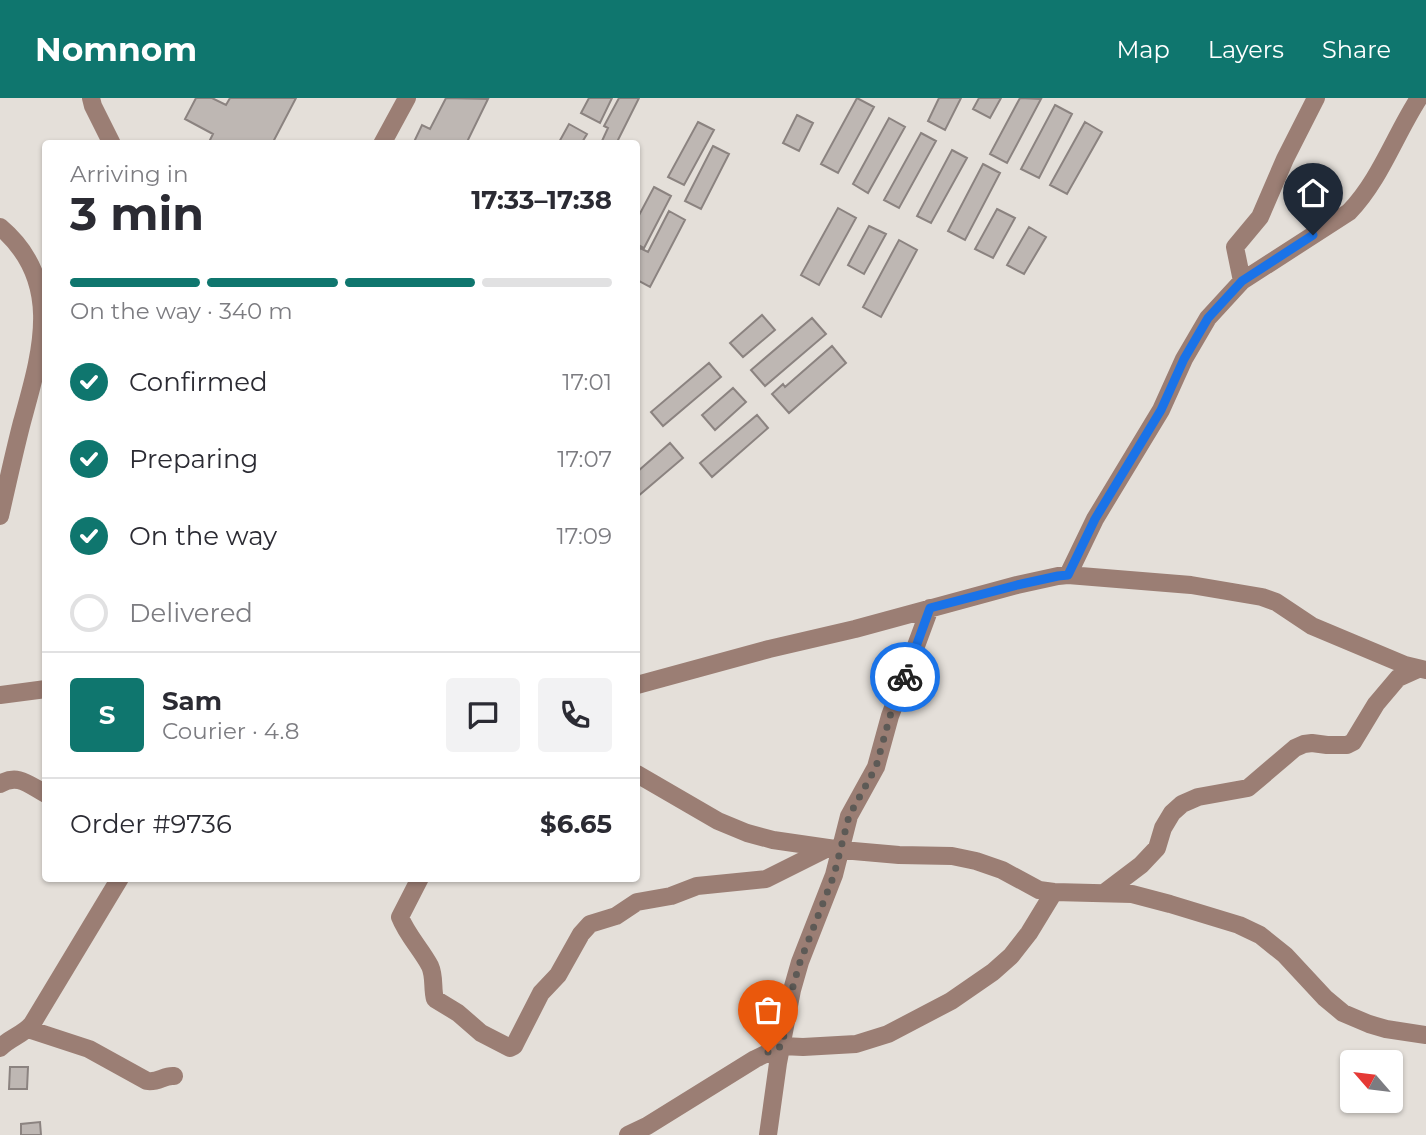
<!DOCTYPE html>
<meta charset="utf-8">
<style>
:root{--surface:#fff;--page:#f2f2f3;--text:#2b2b33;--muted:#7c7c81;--line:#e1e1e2;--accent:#0f766e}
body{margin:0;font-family:Montserrat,sans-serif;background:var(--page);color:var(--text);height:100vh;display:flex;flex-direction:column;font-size:26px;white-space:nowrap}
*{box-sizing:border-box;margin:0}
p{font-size:23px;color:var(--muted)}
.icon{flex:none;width:38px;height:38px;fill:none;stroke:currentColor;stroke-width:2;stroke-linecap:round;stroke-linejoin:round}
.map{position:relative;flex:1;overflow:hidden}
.details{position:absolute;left:42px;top:42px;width:598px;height:742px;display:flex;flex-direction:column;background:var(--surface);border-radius:7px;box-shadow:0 2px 5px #0004}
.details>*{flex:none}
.needle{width:46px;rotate:298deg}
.fabs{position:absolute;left:1340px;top:952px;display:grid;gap:14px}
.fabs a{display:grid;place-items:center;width:63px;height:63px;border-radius:7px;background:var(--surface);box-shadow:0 2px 5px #0004;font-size:35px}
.pin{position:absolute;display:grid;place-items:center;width:60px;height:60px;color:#fff;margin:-72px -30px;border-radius:50% 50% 50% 0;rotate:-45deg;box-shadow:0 0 7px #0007}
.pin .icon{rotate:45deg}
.courier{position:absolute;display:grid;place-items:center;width:70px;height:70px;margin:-35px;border:5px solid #1a73e8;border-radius:50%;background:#fff;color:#222;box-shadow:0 2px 9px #0007}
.summary em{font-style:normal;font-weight:700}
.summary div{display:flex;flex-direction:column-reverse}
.summary{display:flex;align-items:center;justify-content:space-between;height:119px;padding:0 28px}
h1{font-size:46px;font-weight:700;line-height:52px}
.bar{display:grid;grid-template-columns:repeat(4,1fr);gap:10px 7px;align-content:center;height:84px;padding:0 28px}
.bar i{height:9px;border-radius:5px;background:var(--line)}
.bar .on{background:var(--accent)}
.bar p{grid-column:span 4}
.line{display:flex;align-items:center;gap:18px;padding:0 28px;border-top:2px solid var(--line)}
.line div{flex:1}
.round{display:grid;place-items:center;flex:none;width:74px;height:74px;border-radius:7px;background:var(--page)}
ol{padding:0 28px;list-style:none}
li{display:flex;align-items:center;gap:21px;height:77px}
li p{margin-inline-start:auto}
li .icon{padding:7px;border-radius:50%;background:var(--accent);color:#fff;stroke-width:4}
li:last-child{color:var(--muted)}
li i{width:38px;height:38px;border:4px solid var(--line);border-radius:50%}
header{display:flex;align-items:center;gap:42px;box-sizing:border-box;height:98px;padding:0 35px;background:var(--accent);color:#fff}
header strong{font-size:33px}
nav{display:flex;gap:38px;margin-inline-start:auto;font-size:24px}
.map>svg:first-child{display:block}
</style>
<header>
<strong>Nomnom</strong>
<nav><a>Map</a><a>Layers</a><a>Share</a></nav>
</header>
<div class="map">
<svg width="1426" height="1037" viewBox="0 0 1426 1037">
<rect width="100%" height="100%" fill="#e4dfd9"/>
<!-- building -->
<path fill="#beb7b3" stroke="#8b8380" stroke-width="2" d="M196,0h16l14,7 4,-7h66l-24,46h-64l5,-10 -28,-15z
M446,0l42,1 -22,45h-53l9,-19 8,4z
M589,0h23l-12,25 -19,-10z
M619,0h20l-23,46h-10l-4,-3 6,-13 -4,-2z
M857,0l17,9 -36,66 -17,-9z
M939,0h22l-16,32 -17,-9z
M979,0h22l-11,20 -17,-9z
M1020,0l21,1 -34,64 -17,-9z
M1055,7l17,9 -33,64 -18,-9z
M797,17l16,8 -14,28 -16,-8z
M889,20l16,9 -37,66 -15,-9z
M698,24l16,8 -30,55 -16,-8z
M1085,24l17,10 -35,62 -17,-9z
M569,26l18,10 -6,10h-23z
M921,35l15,8 -37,67 -15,-8z
M713,48l16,8 -28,55 -16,-8z
M952,52l15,8 -36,65 -14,-7z
M983,66l17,9 -35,67 -17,-9z
M654,89l17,9 -27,52 -7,-4v-25z
M838,110l18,10 -37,67 -18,-10z
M997,111l18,9 -22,40 -18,-9z
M669,113l16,9 -35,67 -13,-7v-25l3,-7 8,4z
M869,128l17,8 -22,40 -16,-9z
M1029,129l17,10 -22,37 -17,-9z
M899,142l18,10 -36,67 -18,-10z
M762,217l13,15 -32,27 -13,-14z
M812,220l14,16 -61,52 -14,-16z
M832,248l14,17 -57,50 -17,-19 11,-10 2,3z
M709,265l12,14 -58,49 -12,-14z
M733,290l13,14 -31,28 -13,-15z
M757,317l11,13 -56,49 -12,-14z
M670,345l13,15 -46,39v-25z
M10,969h18l-1,22h-18z
M40,1024l1,13h-20v-11z"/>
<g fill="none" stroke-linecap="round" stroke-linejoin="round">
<!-- minor -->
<path stroke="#9b7e74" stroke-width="18" d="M91,0l2,8 19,38
M382,46l25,-46
M0,129c64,54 41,126 22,195 -8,31 -15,63 -22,94
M1242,183l-7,-34 25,-30 25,-58 31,-61
M1068,477l27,-56 66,-109 23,-51 24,-41 34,-37 107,-69c31,-32 46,-77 70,-114
M637,587l132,-36 86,-20 162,-44 41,-9 10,-1 123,10 71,12 14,5 36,24 93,39 21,5
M0,597l46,-6
M637,676l81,47 29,12 26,7 69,10 57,5 53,1 24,5 26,9 37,20 15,2 78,2 38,10 69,21 21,10 25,20 40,43 18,15 26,11 17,5 40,6
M0,686c18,-11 29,1 46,10
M420,780l-20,39c7,18 21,32 30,49 5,11 2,23 5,33l23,14 23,20 29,15 4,-2 3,-6 24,-47 17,-18 23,-41 9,-10 26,-8 21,-14 34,-6 26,-10 69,-7 62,-31
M1104,795l37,-28 16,-17 6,-20 9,-15 10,-9 16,-7 50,-9 47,-40 9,-4 8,-1 15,2h20l6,-3 23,-38 22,-26 20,-9
M28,931l61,20 58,32c11,2 17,-6 27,-5
M0,950c9,-10 23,-13 32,-24l88,-146
M628,1037l19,-9 108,-67 27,-13 21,1 53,-3 32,-10 63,-33 42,-29 18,-16 18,-23 25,-41
M768,1037l10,-72 14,-73 8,-28 34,-87 15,-59 27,-49 14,-51 40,-108"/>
</g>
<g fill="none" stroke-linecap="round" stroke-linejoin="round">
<!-- done -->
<path stroke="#5d5a56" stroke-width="7" stroke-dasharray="0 12.6" d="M768,954l14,-6 10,-56 8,-28 34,-87 15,-59 27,-49 14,-51 15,-39"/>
<!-- route -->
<path stroke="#1a73e8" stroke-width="9" d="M905,579l25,-69 87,-23 41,-9 10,-1 27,-56 66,-109 23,-51 24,-41 34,-37 71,-46"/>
</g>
</svg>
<div class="fabs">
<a><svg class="needle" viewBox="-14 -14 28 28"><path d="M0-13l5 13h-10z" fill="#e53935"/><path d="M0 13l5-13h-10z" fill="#7c7c81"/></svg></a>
</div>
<div class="pin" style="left:768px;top:954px;background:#ea580c"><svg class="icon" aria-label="bag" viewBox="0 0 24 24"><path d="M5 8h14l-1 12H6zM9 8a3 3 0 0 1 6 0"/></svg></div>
<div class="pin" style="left:1313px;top:137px;background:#1f2937"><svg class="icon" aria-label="home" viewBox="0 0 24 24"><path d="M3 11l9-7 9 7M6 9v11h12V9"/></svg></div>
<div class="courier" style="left:905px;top:579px"><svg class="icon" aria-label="bike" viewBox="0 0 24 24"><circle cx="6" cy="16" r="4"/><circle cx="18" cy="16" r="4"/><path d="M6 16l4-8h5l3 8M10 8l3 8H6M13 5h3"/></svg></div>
<section class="details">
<div class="summary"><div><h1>3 min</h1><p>Arriving in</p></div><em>17:33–17:38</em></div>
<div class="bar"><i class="on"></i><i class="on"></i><i class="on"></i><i></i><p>On the way · 340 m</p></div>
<ol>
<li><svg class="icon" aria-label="check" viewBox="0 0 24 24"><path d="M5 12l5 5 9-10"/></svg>Confirmed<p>17:01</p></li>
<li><svg class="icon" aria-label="check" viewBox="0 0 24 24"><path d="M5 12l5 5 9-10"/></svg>Preparing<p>17:07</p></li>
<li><svg class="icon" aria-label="check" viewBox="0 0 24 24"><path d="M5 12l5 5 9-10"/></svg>On the way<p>17:09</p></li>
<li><i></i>Delivered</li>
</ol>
<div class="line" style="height:126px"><b class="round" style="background:var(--accent);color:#fff">S</b><div><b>Sam</b><p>Courier · 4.8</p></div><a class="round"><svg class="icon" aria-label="chat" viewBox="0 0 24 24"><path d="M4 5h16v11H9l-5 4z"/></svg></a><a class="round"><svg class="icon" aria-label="phone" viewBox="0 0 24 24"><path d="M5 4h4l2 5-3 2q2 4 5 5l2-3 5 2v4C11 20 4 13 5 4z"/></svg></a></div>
<div class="line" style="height:91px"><div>Order #9736</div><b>$6.65</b></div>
</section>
</div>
